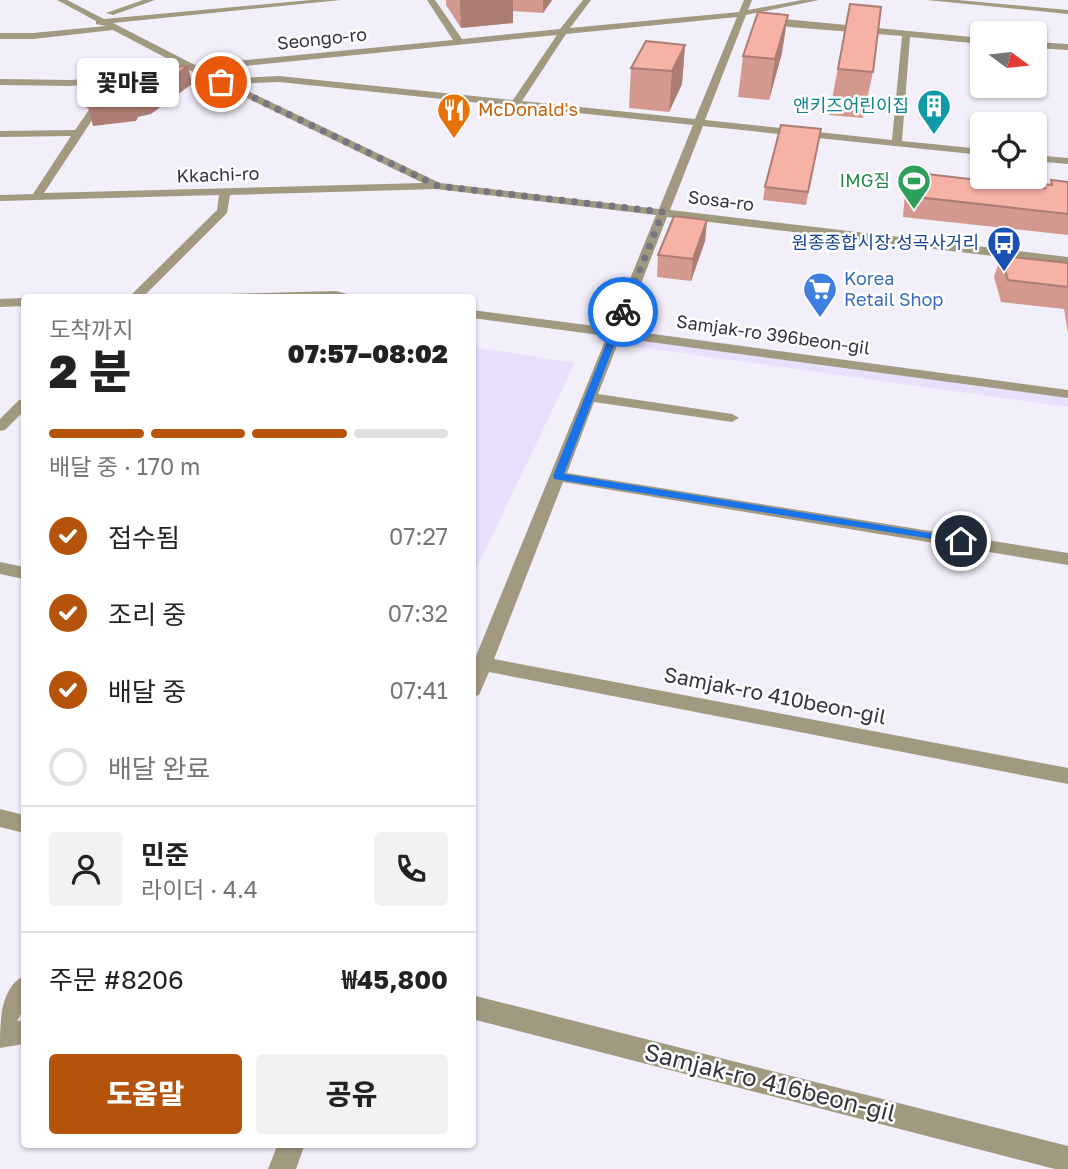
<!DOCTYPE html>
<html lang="ko">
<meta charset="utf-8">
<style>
:root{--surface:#fff;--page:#f2f2f2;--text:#222;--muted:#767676;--line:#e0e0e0;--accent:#b45309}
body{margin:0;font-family:"Golos Text","Noto Sans KR",sans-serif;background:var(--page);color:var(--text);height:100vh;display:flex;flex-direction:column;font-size:26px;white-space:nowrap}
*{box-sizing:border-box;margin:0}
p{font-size:23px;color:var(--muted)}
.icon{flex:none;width:38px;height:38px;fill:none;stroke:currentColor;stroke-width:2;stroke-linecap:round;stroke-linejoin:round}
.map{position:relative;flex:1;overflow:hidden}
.side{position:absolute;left:21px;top:294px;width:455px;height:854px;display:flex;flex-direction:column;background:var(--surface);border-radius:7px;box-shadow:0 2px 5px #0004}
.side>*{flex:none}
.needle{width:46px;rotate:105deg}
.buttons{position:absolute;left:970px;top:21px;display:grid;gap:14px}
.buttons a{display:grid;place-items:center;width:77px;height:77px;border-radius:7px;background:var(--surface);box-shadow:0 2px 5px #0004;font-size:35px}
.pin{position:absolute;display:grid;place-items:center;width:60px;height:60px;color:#fff;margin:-30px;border:4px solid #fff;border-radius:50%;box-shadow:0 2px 7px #0007}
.courier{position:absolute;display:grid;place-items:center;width:70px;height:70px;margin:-35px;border:5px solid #1a73e8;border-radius:50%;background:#fff;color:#222;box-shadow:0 2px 9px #0007}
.bubble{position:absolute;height:49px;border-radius:7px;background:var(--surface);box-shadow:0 2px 5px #0004;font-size:23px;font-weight:800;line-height:49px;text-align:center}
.overview em{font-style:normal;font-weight:800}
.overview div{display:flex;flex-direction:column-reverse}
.overview{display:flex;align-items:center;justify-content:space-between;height:119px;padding:0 28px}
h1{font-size:46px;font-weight:800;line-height:52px}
.bar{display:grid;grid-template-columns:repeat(4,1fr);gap:10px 7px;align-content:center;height:84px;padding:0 28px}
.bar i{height:9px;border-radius:5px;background:var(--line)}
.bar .on{background:var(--accent)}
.bar p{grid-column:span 4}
.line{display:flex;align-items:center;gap:18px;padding:0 28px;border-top:2px solid var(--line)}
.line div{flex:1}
.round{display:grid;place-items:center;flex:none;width:74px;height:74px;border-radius:7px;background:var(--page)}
ol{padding:0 28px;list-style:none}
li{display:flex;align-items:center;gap:21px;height:77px}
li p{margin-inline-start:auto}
li .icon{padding:7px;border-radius:50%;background:var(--accent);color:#fff;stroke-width:4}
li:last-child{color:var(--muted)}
li i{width:38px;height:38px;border:4px solid var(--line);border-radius:50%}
.button{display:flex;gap:14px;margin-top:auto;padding:14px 28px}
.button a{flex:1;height:80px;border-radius:7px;background:var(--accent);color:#fff;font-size:28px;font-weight:800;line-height:80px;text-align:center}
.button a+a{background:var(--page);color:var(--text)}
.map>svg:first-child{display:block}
</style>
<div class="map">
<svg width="1068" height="1169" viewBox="0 0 1068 1169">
<rect width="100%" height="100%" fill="#f2eefa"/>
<!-- built -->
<path fill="#e9e0fe" d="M629,330l439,61v16l-444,-62z
M473,347l102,16 -102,212 -1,-228z"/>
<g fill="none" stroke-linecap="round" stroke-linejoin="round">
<!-- minor -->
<path fill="#a19a81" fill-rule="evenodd" d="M57,0h10l37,19 207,-19h30l-228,23 82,42 258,-25 -26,-40h8l27,39 98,-10 23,-29h8l-21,28 169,-16 5,-12h8l-4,10 54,-10h17l-73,15 -41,105 187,20 10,-104 -113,-9 -26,-6v-4l219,21v6l-72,-7 -8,104 80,8v6l-279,-29 -33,84 398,47v8l-401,-48 -44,113 445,60v8l-448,-60 -22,56 134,20 7,4 -7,4 -138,-20 -27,71 501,80v12l-505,-83 -69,177 574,109v16l-579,-112 -10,23 -7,2v-42l4,1 131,-320 -135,-18v-8l138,18 46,-113 -220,-26 -206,6 -3,18 -85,85h-14l89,-88 2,-15 -219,6v-6l33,-1 38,-58 -71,1v-6l75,-1 25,-36h6l2,2 -64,97 379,-10 -234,-113 -76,-40 -80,9h-33v-6h33l73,-7 -10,-2v-3zM737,17l-42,102 -173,-18 44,-67zM557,35l-44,65 -234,-24 -56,3 -19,-9zM279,82l414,43 -34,84 -219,-26 -207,-99z
M143,0h12l-42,15 -7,-2z
M927,0h31l110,10v4z
M1034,42l34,2v6l-34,-2z
M130,75l3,1v4l-62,6 -71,-1v-6l71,1z
M1034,155l34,3v6l-34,-3z
M336,291l25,7h-140l6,-4z
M24,298v8l-24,1v-8z
M24,399v12l-19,19 -5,1v-12l19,-19z
M0,562l24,5v12l-24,-5z
M0,809l24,6v18l-24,-6z
M24,976v33l-7,12 7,-1v24l-24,4c0,-25 0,-61 24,-72z
M472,995l596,151v23h-13l-583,-150z
M278,1144h27l-9,25h-28z"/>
</g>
<!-- wall -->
<path fill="#d3998e" d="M446,0h106l-9,13 -30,-2v12l-52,5 -15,-23z
M850,4l23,68 -10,46 -34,-3z
M685,45l-3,39 -13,28 -40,-4 2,-40z
M782,53l-13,47 -31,-3 5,-41z
M821,129l-15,76 -43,-5 2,-13z
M910,172l133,16 1,-4 6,1 1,-5 17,2v53l-165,-18 2,-25z
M707,220l-2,21 -14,40 -34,-4 1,-22z
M1001,256l67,7v70l-4,-24 -63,-7 -7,-25z"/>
<!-- shaded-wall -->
<path fill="#ac7d74" d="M460,0h53v23l-52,5z
M543,0h9l-9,13z
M788,15l-6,38 -13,47 6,-41z
M685,45l-3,39 -13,28 3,-41z
M188,66l4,18 -41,30 -13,3 -2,4 -43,5 -5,-19 46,-9z
M707,220l-2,21 -14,40 2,-22z"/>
<!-- building -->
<path fill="#f5b2a5" stroke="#ac7d74" stroke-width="2" d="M850,4l31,3 -8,65 -35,-3z
M758,12l30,3 -13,44 -32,-3z
M646,41l39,4 -13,26 -41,-3z
M188,66l-41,29 -13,3 -3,4 -43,5 22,-29 31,-9z
M781,125l40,4 -13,63 -43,-5z
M910,172l135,16 -1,-4 8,1 -1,-5 17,2v32l-160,-18z
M674,216l33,4 -14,39 -35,-4z
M1001,256l67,7v24l-60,-7z"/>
<!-- route -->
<path fill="#1a73e8" d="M623,309l4,3 -63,162 397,64 5,3 -2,3 -410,-65 -1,-3 66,-164z"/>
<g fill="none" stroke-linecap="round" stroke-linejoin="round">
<!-- done -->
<path stroke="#787480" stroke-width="7" stroke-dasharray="0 12.6" d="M221,82l217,104 225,26 -40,100"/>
</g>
<!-- icons -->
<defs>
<g id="building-pin" transform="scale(1.75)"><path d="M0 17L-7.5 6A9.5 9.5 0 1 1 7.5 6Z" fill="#0f9aa8" stroke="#fefefe"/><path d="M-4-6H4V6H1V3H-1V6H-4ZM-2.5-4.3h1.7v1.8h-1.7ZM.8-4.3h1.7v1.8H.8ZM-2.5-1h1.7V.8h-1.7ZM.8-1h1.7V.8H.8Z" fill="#fff"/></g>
<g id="restaurant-pin" transform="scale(1.75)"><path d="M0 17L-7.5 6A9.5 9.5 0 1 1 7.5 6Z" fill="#e8710a" stroke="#fefefe"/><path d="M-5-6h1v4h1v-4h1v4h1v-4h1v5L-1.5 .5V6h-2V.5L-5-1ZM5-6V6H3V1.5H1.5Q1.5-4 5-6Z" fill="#fff"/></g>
<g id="stadium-pin" transform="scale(1.75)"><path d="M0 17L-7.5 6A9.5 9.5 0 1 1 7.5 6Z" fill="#2e9e5b" stroke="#fefefe"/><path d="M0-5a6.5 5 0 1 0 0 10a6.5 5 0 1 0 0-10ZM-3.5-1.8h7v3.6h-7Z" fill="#fff"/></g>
<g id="bus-pin" transform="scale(1.75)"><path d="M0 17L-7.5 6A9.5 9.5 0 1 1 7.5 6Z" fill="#1a4fb4" stroke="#fefefe"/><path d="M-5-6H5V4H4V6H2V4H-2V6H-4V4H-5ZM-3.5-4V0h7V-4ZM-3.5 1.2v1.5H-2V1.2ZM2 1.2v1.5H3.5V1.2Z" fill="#fff"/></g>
<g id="supermarket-pin" transform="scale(1.75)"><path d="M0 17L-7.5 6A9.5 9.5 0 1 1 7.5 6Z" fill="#3f7fe0" stroke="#fefefe"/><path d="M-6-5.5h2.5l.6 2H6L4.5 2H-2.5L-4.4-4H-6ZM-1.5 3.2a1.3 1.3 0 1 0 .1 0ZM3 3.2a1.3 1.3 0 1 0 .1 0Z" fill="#fff"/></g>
</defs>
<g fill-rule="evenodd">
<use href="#building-pin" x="934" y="106"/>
<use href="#restaurant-pin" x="454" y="110"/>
<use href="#stadium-pin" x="914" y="181"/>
<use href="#bus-pin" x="1004" y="243"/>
<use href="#supermarket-pin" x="820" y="289"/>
</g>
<g text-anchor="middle" stroke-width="5" stroke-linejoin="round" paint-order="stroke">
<!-- far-street labels -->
<g font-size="18" fill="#36333e" stroke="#fefefe">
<text transform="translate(322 39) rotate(-6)" y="6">Seongo-ro</text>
<text transform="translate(218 175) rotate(-2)" y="6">Kkachi-ro</text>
<text transform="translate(721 201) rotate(7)" y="6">Sosa-ro</text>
<text transform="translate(773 335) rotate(8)" y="6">Samjak-ro 396beon-gil</text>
</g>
<!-- far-culture labels -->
<g font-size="18" fill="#0d838f" stroke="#fefefe" text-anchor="end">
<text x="909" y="112">앤키즈어린이집</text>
</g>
<!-- far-food labels -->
<g font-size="18" fill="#c56008" stroke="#fefefe" text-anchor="start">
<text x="478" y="116">McDonald's</text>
</g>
<!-- far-leisure labels -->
<g font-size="18" fill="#27864d" stroke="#fefefe" text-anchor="end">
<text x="890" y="187">IMG짐</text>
</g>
<!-- far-transit labels -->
<g font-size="18" fill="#164399" stroke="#fefefe" text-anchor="end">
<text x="979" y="249">원종종합시장.성곡사거리</text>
</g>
<!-- far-shop labels -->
<g font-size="18" fill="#366cbe" stroke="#fefefe" text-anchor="start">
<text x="844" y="285">Korea<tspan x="844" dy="21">Retail Shop</tspan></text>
</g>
<!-- street labels -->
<g font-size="21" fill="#36333e" stroke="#fefefe">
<text transform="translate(775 696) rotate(11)" y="7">Samjak-ro 410beon-gil</text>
</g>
<!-- near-street labels -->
<g font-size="24" fill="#36333e" stroke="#fefefe">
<text transform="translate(770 1083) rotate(14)" y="8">Samjak-ro 416beon-gil</text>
</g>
</g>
</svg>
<div class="buttons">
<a><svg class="needle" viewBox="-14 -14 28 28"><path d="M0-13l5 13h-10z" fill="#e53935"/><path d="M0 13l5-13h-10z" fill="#767676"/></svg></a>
<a><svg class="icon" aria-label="locate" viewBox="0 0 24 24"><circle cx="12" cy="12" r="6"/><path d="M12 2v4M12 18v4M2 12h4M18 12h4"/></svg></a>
</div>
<div class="pin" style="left:221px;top:82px;background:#ea580c"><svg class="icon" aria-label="bag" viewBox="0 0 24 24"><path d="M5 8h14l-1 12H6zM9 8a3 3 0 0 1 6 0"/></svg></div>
<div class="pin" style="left:961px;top:541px;background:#1f2937"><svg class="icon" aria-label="home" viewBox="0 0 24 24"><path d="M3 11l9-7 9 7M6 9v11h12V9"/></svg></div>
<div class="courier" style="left:623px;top:312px"><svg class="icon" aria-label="bike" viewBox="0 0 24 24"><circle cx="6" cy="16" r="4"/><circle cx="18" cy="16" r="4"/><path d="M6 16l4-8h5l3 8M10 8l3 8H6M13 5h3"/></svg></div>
<div class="bubble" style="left:77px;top:58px;width:102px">꽃마름</div>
<section class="side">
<div class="overview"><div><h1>2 분</h1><p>도착까지</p></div><em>07:57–08:02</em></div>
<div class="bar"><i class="on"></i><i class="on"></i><i class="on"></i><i></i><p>배달 중 · 170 m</p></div>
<ol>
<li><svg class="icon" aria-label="check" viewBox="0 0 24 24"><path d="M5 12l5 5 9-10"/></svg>접수됨<p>07:27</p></li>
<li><svg class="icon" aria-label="check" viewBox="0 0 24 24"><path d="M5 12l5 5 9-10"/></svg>조리 중<p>07:32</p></li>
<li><svg class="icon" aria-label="check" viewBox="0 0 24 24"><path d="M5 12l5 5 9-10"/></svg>배달 중<p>07:41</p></li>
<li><i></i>배달 완료</li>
</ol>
<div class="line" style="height:126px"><a class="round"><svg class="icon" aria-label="person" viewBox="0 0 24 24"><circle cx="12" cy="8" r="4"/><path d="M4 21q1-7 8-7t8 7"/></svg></a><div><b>민준</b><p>라이더 · 4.4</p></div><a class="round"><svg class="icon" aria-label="phone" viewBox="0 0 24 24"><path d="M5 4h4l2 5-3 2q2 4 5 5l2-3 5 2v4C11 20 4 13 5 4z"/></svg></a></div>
<div class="line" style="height:91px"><div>주문 #8206</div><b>₩45,800</b></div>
<div class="button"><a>도움말</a><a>공유</a></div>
</section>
</div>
